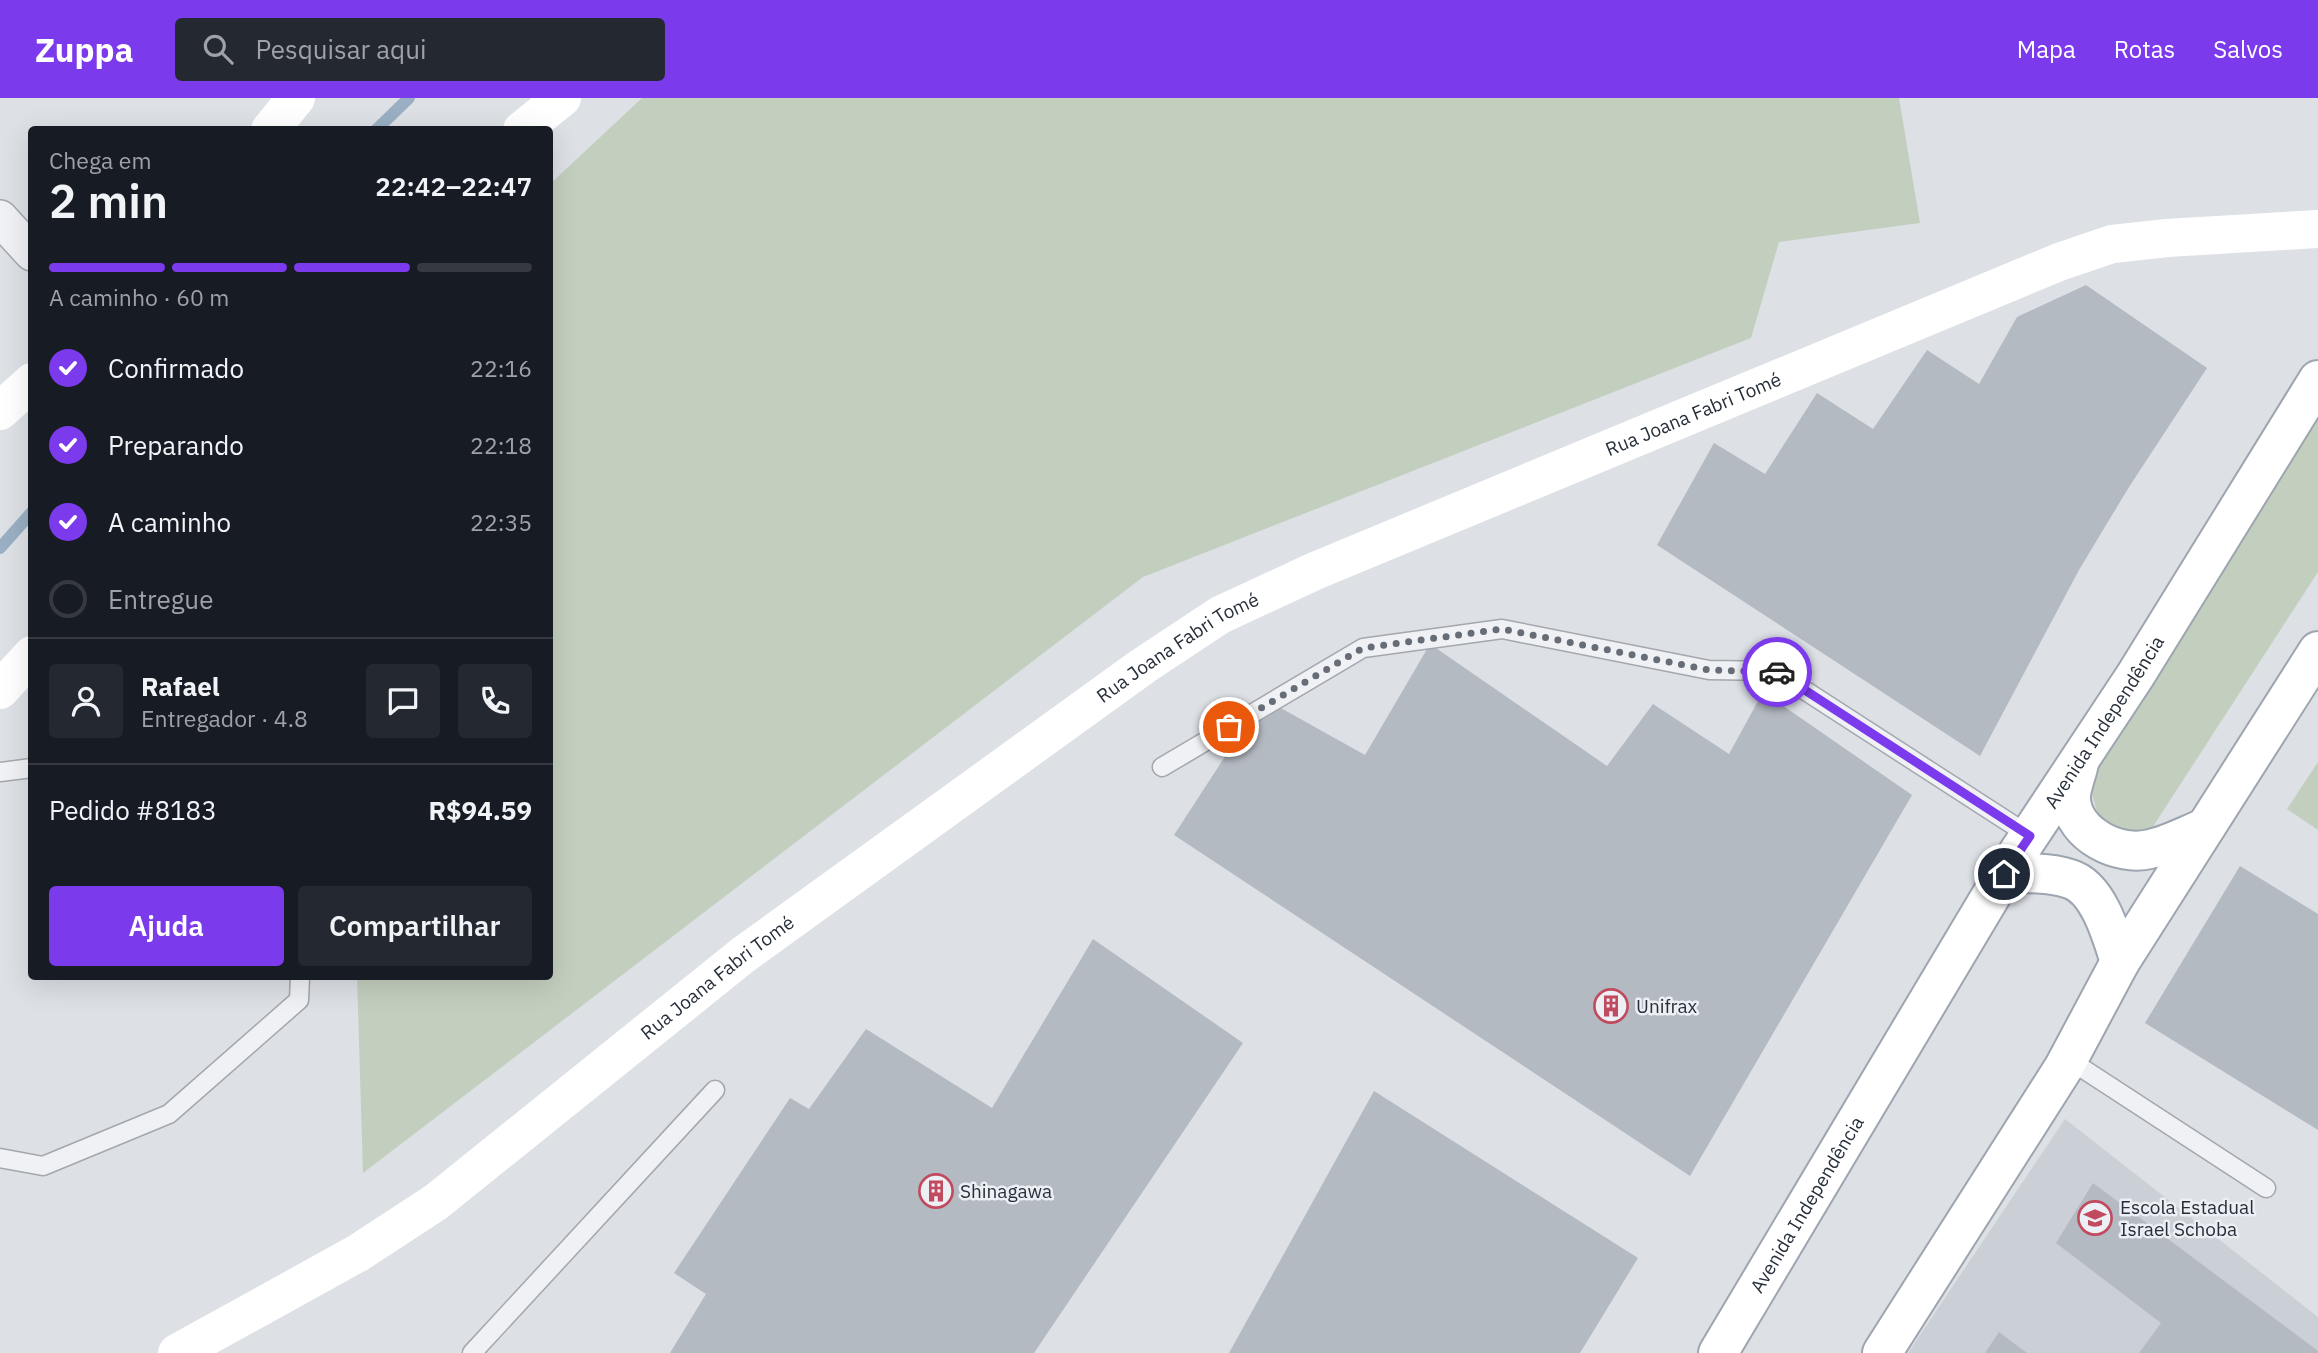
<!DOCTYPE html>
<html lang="pt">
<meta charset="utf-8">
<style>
:root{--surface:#171b24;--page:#242831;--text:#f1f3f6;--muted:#9ea1a6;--line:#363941;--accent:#7c3aed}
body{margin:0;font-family:"IBM Plex Sans",sans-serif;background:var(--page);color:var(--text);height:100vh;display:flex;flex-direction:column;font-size:26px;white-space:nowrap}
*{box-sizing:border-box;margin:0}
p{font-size:23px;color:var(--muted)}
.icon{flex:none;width:38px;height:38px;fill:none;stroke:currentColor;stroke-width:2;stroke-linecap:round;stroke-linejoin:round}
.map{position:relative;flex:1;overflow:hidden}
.details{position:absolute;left:28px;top:28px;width:525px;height:854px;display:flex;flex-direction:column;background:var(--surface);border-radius:7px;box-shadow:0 7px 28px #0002}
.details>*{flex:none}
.pin{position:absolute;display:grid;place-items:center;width:60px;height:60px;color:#fff;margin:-30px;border:4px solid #fff;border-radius:50%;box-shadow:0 2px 7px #0007}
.courier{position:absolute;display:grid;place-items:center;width:70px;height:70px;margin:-35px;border:5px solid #7c3aed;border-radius:50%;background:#fff;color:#222;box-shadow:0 2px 9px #0007}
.headline em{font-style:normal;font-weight:600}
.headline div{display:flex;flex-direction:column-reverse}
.headline{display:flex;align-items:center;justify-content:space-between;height:119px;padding:0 21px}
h1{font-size:46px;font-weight:600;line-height:52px}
.bar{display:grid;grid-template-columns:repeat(4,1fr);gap:10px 7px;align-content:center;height:84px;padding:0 21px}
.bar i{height:9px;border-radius:5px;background:var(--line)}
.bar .active{background:var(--accent)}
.bar p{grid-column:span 4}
.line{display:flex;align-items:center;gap:18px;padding:0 21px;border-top:2px solid var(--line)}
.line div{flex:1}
.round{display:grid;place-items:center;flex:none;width:74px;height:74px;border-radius:7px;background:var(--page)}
ol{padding:0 21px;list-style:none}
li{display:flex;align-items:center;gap:21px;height:77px}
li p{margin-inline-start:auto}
li .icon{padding:7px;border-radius:50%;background:var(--accent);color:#fff;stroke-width:4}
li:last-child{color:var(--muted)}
li i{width:38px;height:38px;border:4px solid var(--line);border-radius:50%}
.button{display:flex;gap:14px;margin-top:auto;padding:14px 21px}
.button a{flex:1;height:80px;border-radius:7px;background:var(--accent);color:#fff;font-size:28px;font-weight:600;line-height:80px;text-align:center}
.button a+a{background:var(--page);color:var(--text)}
header{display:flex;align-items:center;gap:42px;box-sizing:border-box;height:98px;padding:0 35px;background:var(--accent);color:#fff}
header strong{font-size:33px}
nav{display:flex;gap:38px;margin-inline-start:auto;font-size:24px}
.search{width:490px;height:63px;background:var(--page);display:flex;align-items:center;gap:18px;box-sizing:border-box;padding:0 24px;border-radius:7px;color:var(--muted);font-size:26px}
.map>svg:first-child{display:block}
</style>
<header>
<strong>Zuppa</strong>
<div class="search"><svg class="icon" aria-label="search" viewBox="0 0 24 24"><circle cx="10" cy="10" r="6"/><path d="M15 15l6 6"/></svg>Pesquisar aqui</div>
<nav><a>Mapa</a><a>Rotas</a><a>Salvos</a></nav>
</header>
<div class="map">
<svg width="2318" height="1255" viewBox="0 0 2318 1255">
<rect width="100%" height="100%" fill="#dde0e5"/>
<!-- built -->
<path fill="#cbcfd6" d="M2065,1021l253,198v36h-410z"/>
<!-- green -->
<path fill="#c3cfbe" d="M642,0h1257l21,125 -141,19 -28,96 -608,239 -780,596 -6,-196 193,-1v-792z
M2318,316v158l-166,256 -30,8 -24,-21 -12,-42z
M2318,664v68l-31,-21z"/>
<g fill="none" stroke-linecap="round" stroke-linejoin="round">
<!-- stream -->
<path stroke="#9aafc3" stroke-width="12" d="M376,32l33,-32
M0,450l32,-36"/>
</g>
<!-- building -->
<path fill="#b4bac2" d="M2086,187l121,83 -78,119 -50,83 -99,186 -323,-211 57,-102 51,31 52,-81 56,36 54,-79 52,34 38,-67z
M1430,546l177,122 46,-62 76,50 34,-62 149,103 -222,381 -516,-341 89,-137 102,57z
M2240,768l78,48v216l-173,-107z
M1093,841l150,104 -209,310h-364l36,-59 -32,-21 116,-175 19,11 57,-80 126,79z
M1374,993l264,167 -58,95h-351z
M2093,1085l225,168v2h-179l22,-30 -105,-80z
M1999,1234l28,21h-42z"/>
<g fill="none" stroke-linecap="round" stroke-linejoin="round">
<!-- lane casing -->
<g stroke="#a3a7ae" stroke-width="21">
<path id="lane" d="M1162,669l201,-119 139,-19 207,41 66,1 255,165
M0,674l32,-4
M2068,961l198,129
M0,1060l43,8 126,-52 130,-114 1,-24
M472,1255l243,-263"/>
</g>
<!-- street casing -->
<g stroke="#a3a7ae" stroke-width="38">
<path id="street" d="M0,120l32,35"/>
</g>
<!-- primary casing -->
<g stroke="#9da5b0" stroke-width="42">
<g id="primary">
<path d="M2079,665c-2,11 -9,26 -8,37 3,35 48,57 79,49 19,-4 37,-14 55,-21"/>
<path d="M2004,776c22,-1 45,-2 66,5 29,9 42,58 50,83"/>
<path id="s2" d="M1718,1255l286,-479 131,-198 183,-296"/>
<path d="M1882,1255l182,-286 56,-105 198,-311"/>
</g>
</g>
<!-- lane -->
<use href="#lane" stroke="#eff1f4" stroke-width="18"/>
<!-- street -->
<use href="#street" stroke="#eff1f4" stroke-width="35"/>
<!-- secondary -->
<g stroke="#fff" stroke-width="38">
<path d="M270,32l26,-32"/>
<path d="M522,32l40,-32"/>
<path d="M0,313l32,-29"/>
<path d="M0,592l32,-35"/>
<path id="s1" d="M177,1255l181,-100 78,-51 307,-247 400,-289 77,-51 95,-44 744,-309 53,-18 55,-6 151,-9"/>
</g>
<!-- primary -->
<use href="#primary" stroke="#fff" stroke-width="38"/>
</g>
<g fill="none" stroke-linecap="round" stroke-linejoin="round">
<!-- done -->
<path stroke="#676d76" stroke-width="7" stroke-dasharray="0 12.6" d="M1229,629l134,-79 139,-19 207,41 68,2"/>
<!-- route -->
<path stroke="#7c3aed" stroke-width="9" d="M1777,574l253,164 -26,38"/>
</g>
<!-- icons -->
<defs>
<g id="building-ring" transform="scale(1.75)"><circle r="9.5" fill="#eceff3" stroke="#c24a5f" stroke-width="1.5"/><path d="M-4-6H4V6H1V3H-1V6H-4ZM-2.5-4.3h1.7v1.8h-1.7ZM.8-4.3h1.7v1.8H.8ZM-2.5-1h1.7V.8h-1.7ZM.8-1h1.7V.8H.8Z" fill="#c24a5f"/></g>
<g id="school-ring" transform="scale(1.75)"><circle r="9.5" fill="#eceff3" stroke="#c24a5f" stroke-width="1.5"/><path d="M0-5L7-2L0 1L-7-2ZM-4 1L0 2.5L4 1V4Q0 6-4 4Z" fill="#c24a5f"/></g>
</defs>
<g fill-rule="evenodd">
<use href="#building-ring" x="1611" y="908"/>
<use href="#building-ring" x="936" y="1093"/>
<use href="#school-ring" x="2095" y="1120"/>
</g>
<g text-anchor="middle" stroke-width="5" stroke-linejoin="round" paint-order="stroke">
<!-- street labels -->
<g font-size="19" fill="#272f3a" stroke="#eceff3">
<text dy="7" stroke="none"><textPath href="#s1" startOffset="1794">Rua Joana Fabri Tomé</textPath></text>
<text dy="7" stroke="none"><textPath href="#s1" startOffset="1227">Rua Joana Fabri Tomé</textPath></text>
<text dy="7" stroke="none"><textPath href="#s2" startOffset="740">Avenida Independência</textPath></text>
<text dy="7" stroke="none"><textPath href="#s1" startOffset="660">Rua Joana Fabri Tomé</textPath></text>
<text dy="7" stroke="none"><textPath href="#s2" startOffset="173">Avenida Independência</textPath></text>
</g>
<!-- poi labels -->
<g font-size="19" fill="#272f3a" stroke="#eceff3" text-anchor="start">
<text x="1636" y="915">Unifrax</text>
<text x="960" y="1100">Shinagawa</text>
<text x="2120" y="1116">Escola Estadual<tspan x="2120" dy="22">Israel Schoba</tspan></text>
</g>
</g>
</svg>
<div class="pin" style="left:1229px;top:629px;background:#ea580c"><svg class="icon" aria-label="bag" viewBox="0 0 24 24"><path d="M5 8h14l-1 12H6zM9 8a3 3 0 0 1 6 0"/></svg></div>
<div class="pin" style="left:2004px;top:776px;background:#1f2937"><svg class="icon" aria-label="home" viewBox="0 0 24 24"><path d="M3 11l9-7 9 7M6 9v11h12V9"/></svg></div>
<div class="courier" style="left:1777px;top:574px"><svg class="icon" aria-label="car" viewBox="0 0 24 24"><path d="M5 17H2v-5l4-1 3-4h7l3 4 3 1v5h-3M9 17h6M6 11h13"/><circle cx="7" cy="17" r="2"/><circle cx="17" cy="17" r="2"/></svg></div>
<section class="details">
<div class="headline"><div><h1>2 min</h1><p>Chega em</p></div><em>22:42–22:47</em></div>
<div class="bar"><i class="active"></i><i class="active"></i><i class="active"></i><i></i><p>A caminho · 60 m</p></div>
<ol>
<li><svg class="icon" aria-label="check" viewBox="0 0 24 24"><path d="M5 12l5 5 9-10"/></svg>Confirmado<p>22:16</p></li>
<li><svg class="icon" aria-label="check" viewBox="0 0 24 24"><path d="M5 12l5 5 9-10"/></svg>Preparando<p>22:18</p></li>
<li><svg class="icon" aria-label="check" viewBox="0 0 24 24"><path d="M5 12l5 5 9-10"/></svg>A caminho<p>22:35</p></li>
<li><i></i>Entregue</li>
</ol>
<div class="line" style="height:126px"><a class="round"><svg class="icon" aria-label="person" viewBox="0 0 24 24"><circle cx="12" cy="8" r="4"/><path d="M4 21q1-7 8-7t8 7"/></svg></a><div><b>Rafael</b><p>Entregador · 4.8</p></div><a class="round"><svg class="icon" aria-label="chat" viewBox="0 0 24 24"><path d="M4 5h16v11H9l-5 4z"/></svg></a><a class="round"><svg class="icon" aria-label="phone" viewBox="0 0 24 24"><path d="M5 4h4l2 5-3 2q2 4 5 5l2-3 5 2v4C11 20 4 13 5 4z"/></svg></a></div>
<div class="line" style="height:91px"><div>Pedido #8183</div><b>R$94.59</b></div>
<div class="button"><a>Ajuda</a><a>Compartilhar</a></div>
</section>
</div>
